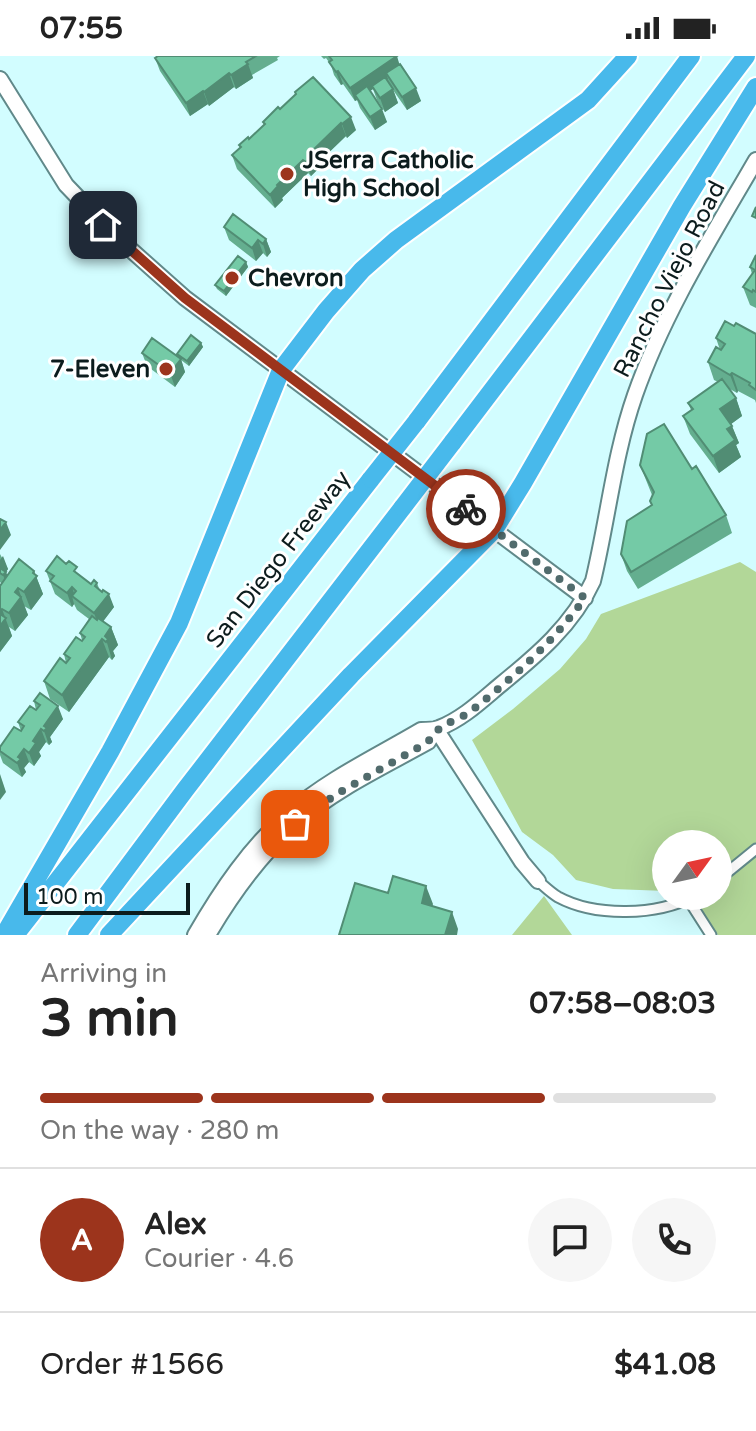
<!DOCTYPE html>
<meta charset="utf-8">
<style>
:root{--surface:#fff;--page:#f6f6f6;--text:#222;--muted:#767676;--line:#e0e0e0;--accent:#9c341c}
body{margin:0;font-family:"Varela Round",sans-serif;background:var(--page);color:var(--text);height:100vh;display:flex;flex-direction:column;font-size:30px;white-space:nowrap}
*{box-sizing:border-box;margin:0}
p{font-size:26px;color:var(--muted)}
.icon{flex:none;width:44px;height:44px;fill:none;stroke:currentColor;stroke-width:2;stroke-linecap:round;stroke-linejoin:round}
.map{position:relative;height:879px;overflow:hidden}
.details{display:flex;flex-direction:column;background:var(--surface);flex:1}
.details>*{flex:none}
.needle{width:52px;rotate:57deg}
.tools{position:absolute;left:652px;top:774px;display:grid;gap:16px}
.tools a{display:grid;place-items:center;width:80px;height:80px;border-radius:50%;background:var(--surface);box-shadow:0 8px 32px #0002;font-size:40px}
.scale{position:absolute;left:24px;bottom:20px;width:166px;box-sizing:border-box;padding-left:8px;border:4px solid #0c1c1d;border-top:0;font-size:22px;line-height:28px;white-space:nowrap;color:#0c1c1d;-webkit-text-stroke:6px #fff;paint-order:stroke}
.pin{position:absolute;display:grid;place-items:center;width:68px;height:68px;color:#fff;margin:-34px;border-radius:16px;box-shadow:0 4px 12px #0006}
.courier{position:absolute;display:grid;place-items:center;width:80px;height:80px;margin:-40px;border:6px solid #9c341c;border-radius:50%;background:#fff;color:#222;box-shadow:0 2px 10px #0007}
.overview em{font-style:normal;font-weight:700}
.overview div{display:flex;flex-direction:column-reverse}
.overview{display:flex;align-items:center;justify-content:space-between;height:136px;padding:0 40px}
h1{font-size:52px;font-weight:700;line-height:60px}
.bar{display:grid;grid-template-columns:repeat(4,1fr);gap:12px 8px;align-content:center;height:96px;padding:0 40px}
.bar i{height:10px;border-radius:6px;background:var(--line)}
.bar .on{background:var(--accent)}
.bar p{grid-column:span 4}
.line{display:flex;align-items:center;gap:20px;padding:0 40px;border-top:2px solid var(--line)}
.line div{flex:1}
.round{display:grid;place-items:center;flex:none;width:84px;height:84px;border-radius:42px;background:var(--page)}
.status{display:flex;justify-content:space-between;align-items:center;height:56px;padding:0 40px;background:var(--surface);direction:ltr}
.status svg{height:22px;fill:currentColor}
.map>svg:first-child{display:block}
</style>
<div class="status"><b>07:55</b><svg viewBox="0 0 49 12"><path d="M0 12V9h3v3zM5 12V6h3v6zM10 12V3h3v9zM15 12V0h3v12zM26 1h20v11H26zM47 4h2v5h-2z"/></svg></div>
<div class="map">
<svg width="756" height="879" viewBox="0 0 756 879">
<rect width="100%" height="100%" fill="#d2fdff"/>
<!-- green -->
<path fill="#b2d798" d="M740,506l16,10v363h-38l-25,-39h25v-52h-52v47l-53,-2 -37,-9 -23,-25 -31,-23 -50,-92 41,-31 47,-40 26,-30 15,-25z
M544,840l28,39h-60z"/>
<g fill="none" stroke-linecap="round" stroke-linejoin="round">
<!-- street casing -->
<g stroke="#61898a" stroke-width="13">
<path id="street" d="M718,824l38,-31
M538,825c6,5 13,12 20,16 37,20 99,19 136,-1
M688,843l23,36"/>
</g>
<!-- secondary casing -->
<g stroke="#61898a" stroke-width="18">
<path id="secondary" d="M0,23l66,106 46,48 73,65 400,300
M436,673l86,133 16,19
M195,879c26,-45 55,-88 94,-122 39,-34 88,-57 132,-83 6,0 12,0 18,-2 23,-9 41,-26 60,-42 37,-30 74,-61 94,-105 15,-62 21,-126 42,-186 29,-83 77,-159 121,-235
M208,879c24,-41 52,-80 88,-112 38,-33 87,-56 132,-81l8,-13"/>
</g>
<!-- highway casing -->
<g stroke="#fff" stroke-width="22">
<path id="highway" d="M416,366l275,-366
M452,387l294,-387
M4,879l106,-183 69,-129 102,-253 45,-59 36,-41 34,-30 192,-140 40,-44
M15,879l356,-456
M77,879l108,-145 218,-283
M109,879l242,-260 143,-145 29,-47 159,-277 74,-119"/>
</g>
<!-- street -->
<use href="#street" stroke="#fff" stroke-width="9"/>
<!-- secondary -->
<use href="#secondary" stroke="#fff" stroke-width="14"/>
<!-- highway -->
<use href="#highway" stroke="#48b9eb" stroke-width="18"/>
<!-- highway-bridge casing -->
<g stroke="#fff" stroke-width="22" stroke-linecap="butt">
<path id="highway-bridge" d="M371,423l45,-57
M403,451l49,-64"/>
</g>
<!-- highway-bridge -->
<use href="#highway-bridge" stroke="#48b9eb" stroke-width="18"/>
</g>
<!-- wall -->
<path fill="#64ae8f" d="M158,0h122l-3,2 1,2 -26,15 1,3 -17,11 -2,-2 -25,19 -1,-2 -18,12 -30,-45 -5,-13z
M321,0h75l3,8 22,37 -14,9 -14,-20 5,13 -13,9 -8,-12 -4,-11 -3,2 17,31 -12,8 -15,-22 -3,-8 -2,1 -12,-17 -2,1 -7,-10 -3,-10 -5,-7 -2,1z
M296,38l60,36 -9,8 -1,-2 -26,25 2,4 -11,11 -3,-3 -26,25 1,2 -8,8 -38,-39 -5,-14 8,-7 -1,-3 10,-6 15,-14 -1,-3 17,-13z
M224,171l42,12 5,13 -4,5 -4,-4 -7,8 -27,-21z
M756,199v53l-6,-3 -7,-18 9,-13 -2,-7z
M246,206l2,5 -22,29 -9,-7 -2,-4z
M734,270l22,8v69l-1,-3 -17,-9 -1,2 -9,-5 8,10 6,18 -11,8 8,19 -3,2 5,12 -22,16 -29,-39 -7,-18 8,-6 -3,-7 30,-21 -4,-2 -6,-18 12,-12 -4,-12z
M201,287l2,4 -14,19 -8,-6 4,12 -10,15 -28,-21 -5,-13 37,4 -2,-3z
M640,409l52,4 34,46 6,18 -94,56 -11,-18 -6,-17 31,-49v-10z
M0,498l8,15 -2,3 1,4 27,-5 9,23 -12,16 -7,-4 4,9 -13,16 -6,-4 3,9 -12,16 2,-68 -2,-2z
M66,508l25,20 6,-1 3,8 14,16 -11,14 8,6 7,18 -5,6 2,5 -3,4 -3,-3 -40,55 -19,-13 -6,-18 22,-18 -2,-9 18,-13v-1l-2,-7 9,-14 -12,-9 -3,-6 -2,3 -17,-13 -9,-23z
M34,645l29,18 -13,18 2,5 -3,3 -3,-3 -7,10 2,4 -7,10 -5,-4 -5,6 2,4 -4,5 -19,-14 -3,-8v-8l21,-16 -3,-9 18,-12z"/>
<!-- shaded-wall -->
<path fill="#518d74" d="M397,0l4,14 -15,3 2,6 -14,10 -2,-3 1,3 -15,10 -3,-4 2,5 -2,1 -5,-13z
M248,8l5,14 -17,11 -5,-14z
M338,15l5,13 -2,1 -5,-13z
M229,17l5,14 -25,19 -5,-14z
M416,32l5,13 -14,9 -5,-13z
M393,33l5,14 -13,9 -5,-14z
M203,35l5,13 -18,12 -4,-13z
M382,53l5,13 -12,8 -5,-13z
M351,61l5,13 -9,8 -5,-14z
M341,67l5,13 -26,25 2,4 -11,11 -5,-14 8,-13z
M303,104l5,13 -26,25 1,2 -8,8 -5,-13 7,-10z
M266,183l5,13 -4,5 -4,-13z
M258,184l5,13 -7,8 -4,-13z
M246,206l2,5 -22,29 -2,-5z
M201,287l2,4 -14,19 -2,-5z
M181,303l4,13 -10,15 -5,-14z
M732,317l6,18 -1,2 -7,-18z
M736,342l6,18 -15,11 -7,-18z
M732,370l7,17 -3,2 5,12 -22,16 -6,-17 14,-27z
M6,466l5,13 -11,15v-20z
M3,500l5,13 -2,3 5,13 -3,3 -5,-13 -3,-2v-13z
M34,515l9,23 -12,16 -7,-18z
M72,531l4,12 -4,-3 2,8 -2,3 -5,-14z
M18,532l10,27 -13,16 -6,-18 6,-21z
M109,538l5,13 -15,20 -5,-14z
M2,553l10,27 -12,16v-40z
M111,571l7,18 -5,6 2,5 -3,4 -7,-24z
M102,583l7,18 -40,55 -7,-17z
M58,650l5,13 -13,18 2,5 -3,3 -5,-14v-5z
M41,673l5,13 -7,10 2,4 -7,10 -5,-13 4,-12z
M24,693l5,13 -5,6 2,4 -4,5 -5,-14 1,-6z
M0,718l6,18 -6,8z
M426,830l7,18 -5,16 -6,-17z
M452,856l6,17 -1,6h-12z"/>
<!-- building -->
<path fill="#74caa6" stroke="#518d74" stroke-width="2" d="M158,0h98l-10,6 2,2 -17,11 -2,-2 -25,19 -1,-1 -17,12 -31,-45z
M329,0h68l-47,32 -12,-17 -2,1 -7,-10 3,-2z
M400,8l16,24 -14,9 -16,-24z
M313,21l38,40 -9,7 -1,-1 -27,26 3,2 -11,11 -3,-2 -26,25 1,1 -8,9 -38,-40 9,-8 -2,-2 9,-8 1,2 16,-15 -2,-2 15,-15 2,2 16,-15 -1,-2z
M385,21l8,12 -13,9 -8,-12z
M367,30l15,23 -12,8 -15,-22z
M756,151v11l-4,-2z
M233,158l33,25 -3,5 -5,-4 -6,8 -28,-21z
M756,199v37l-3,-2 -1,2 -9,-5 12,-17 -5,-3z
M238,200l8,6 -22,29 -9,-6z
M725,265l9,5 2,-3 20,11v56l-7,-5 1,-2 -18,-10 -2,2 -22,-13 8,-15 5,3 4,-6 -9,-6z
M191,279l10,8 -14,18 -10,-7z
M152,282l29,21 -11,14 -28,-20z
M722,323l14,19 -16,11 12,17 -5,3 8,11 -22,16 -30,-40 10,-7 -5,-6z
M664,368l28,45 4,-3 30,49 -95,57 -10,-18 6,-33 25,-16 -2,-4 4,-9 -14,-27 7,-31z
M0,463l6,3 -6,8z
M57,500l9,8 3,-3 8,6 -3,4 17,13 3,-4 3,3 -2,3 7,6 1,-2 6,4 -15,19 -22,-17 4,-5 -4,-4 -5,6 -17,-12 4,-5 -8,-5z
M19,503l15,12 -1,2 4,3 -13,16 -6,-4 -3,4 6,5 -12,16 -7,-4 -2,3v-26z
M0,512l6,4 -3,3 -3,-2z
M0,558l6,4 -6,8z
M92,560l5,4 1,-2 13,9 -6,9 3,3 -2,3 -4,-3 -40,56 -18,-14 16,-23 6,5 4,-5 -6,-4 12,-17 6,4 3,-4 -5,-4z
M40,637l18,13 -14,20 3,2 -3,3 -3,-2 -8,12 3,2 -7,10 -5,-4 -6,8 3,2 -4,4 -17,-12v-4l14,-20 7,4 3,-5 -6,-4 12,-16 6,4 4,-5 -6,-4z
M393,820l33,10 -4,17 30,9 -7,23h-106l16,-52 33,10z"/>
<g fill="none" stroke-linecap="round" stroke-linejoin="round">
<!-- done -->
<path stroke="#516b6c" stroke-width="8" stroke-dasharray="0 14.4" d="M295,768l40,-29 93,-53c13,-21 25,-18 43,-31 42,-33 83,-70 114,-113l-119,-89"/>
<!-- route -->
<path stroke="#9c341c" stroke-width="10" d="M103,169l82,73 281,211"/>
</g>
<!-- markers -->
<g fill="#9c341c" stroke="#fff" stroke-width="3">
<circle cx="287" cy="118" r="8"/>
<circle cx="232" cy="222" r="8"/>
<circle cx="166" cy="313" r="8"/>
</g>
<g text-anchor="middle" stroke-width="6" stroke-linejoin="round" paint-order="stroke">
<!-- poi labels -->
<g font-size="24" font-weight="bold" fill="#0c1c1d" stroke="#fff" text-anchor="start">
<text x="303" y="112">JSerra Catholic<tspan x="303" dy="28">High School</tspan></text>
<text x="248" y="230">Chevron</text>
<text x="150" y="321" text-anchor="end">7-Eleven</text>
</g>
<!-- street labels -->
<g font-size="24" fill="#0c1c1d" stroke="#fff">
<text transform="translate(669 223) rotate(-63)" y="8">Rancho Viejo Road</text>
<text transform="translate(278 503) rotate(-52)" y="8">San Diego Freeway</text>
</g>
</g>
</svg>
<div class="tools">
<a><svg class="needle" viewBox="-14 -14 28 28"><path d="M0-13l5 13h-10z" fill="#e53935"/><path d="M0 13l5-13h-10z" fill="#767676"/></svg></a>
</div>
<div class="scale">100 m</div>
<div class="pin" style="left:295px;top:768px;background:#ea580c"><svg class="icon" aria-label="bag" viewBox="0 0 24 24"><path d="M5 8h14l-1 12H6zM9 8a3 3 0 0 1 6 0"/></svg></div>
<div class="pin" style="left:103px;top:169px;background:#1f2937"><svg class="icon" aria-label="home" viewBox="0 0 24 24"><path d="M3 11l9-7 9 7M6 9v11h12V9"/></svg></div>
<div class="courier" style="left:466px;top:453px"><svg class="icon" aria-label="bike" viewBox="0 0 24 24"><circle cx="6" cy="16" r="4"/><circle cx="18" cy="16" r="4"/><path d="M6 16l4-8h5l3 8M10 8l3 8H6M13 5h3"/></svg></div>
</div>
<section class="details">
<div class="overview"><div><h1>3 min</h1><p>Arriving in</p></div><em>07:58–08:03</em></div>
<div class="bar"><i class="on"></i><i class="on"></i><i class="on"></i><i></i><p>On the way · 280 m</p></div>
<div class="line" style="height:144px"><b class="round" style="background:var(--accent);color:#fff">A</b><div><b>Alex</b><p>Courier · 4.6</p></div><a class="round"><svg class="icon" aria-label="chat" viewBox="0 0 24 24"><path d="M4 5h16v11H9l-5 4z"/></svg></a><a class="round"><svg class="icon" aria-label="phone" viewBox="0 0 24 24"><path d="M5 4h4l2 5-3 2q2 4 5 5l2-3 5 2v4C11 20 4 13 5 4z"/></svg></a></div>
<div class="line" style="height:104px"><div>Order #1566</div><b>$41.08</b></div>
</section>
